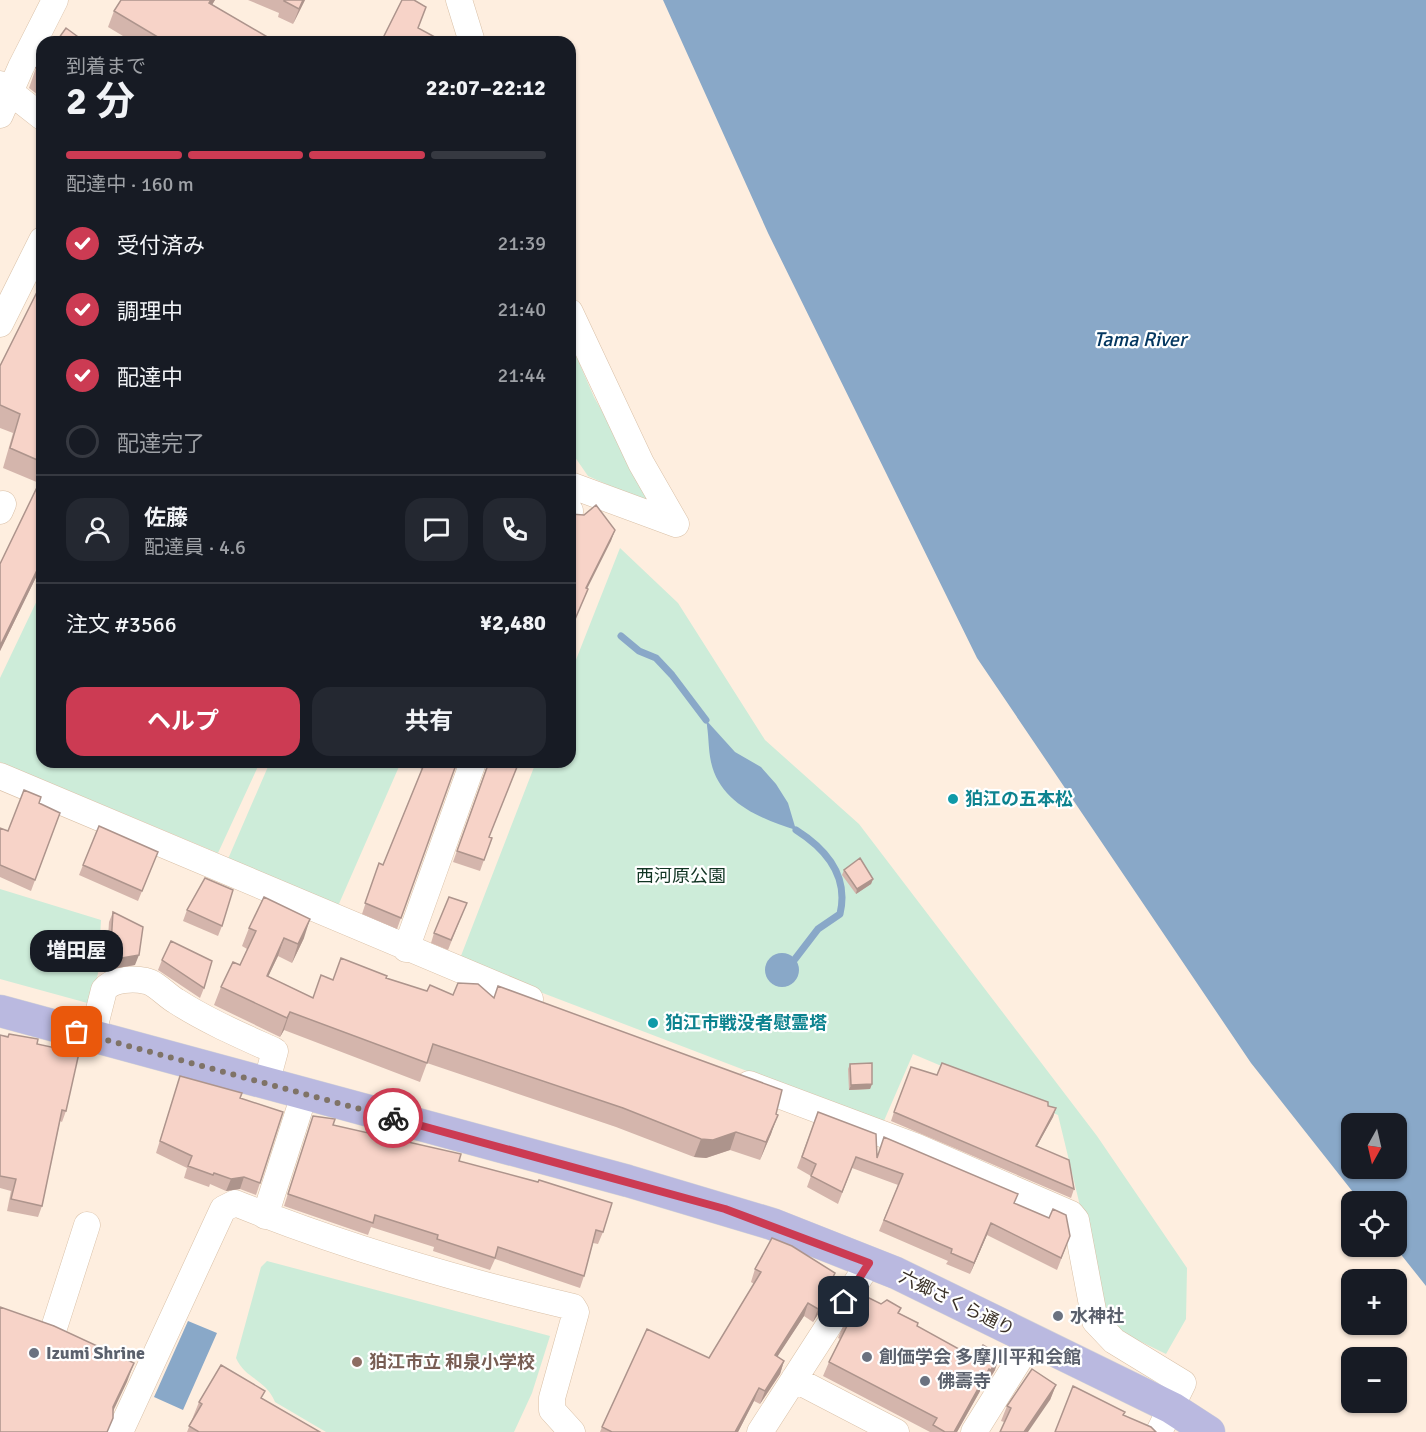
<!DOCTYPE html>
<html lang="ja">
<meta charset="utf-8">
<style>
:root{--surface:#171b24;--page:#242831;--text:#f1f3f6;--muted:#9ea1a6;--line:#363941;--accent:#cc3b53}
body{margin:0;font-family:Signika,"Noto Sans JP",sans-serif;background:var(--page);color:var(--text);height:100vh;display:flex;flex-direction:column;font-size:22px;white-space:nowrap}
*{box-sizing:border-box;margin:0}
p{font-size:20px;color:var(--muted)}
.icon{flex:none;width:33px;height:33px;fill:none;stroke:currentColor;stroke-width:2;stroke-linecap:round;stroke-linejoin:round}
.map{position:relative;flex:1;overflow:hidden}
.side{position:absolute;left:36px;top:36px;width:540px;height:732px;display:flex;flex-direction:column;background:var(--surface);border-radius:18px;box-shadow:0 2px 4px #0004}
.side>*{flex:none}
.needle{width:39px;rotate:188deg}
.fabs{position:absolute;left:1341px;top:1113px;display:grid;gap:12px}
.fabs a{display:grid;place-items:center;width:66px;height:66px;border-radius:12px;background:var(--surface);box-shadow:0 2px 4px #0004;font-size:30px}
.pin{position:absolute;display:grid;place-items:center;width:51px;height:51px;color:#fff;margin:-26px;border-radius:12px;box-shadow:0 3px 9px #0006}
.courier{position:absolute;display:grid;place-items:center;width:60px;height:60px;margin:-30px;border:4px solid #cc3b53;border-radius:50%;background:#fff;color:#222;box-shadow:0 2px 8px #0007}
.bubble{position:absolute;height:42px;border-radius:18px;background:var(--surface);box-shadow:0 2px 4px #0004;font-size:20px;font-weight:700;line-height:42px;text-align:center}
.overview em{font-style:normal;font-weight:700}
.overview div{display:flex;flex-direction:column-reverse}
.overview{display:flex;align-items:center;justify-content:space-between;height:102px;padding:0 30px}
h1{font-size:39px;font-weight:700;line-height:45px}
.bar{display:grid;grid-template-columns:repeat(4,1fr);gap:9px 6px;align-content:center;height:72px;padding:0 30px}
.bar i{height:8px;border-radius:4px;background:var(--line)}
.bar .active{background:var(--accent)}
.bar p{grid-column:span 4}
.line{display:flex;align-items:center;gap:15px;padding:0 30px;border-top:2px solid var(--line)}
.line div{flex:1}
.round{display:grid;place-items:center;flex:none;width:63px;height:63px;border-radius:18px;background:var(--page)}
ol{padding:0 30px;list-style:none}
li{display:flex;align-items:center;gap:18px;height:66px}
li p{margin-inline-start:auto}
li .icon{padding:6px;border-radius:50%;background:var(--accent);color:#fff;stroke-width:4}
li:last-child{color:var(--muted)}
li i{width:33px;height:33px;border:3px solid var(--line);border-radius:50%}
.primary-button{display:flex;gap:12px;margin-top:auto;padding:12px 30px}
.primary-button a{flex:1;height:69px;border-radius:18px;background:var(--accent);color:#fff;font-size:24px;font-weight:700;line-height:69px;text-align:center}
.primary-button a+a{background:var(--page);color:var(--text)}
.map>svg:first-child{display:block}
</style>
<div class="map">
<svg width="1426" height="1432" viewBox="0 0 1426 1432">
<rect width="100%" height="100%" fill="#feeedf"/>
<!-- green -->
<path fill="#cdecd9" d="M570,342l24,55 61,109 -67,-30 -18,-26z
M620,548l58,55 87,137 94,84 238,312 90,132 -1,51 -20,35 -51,-25 -10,-20 -47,-194 -145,-61 -30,69 -424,-162 77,-199h34v-87z
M42,590v172h218l-42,91 -218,-91v-84z
M270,762h131l-63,144 -110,-47z
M0,889l101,31 -3,53 -7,31 -91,-25z
M267,1261l283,75 -18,57 -18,39h-188l-51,-30c-9,-23 -30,-23 -39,-44l25,-91z"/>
<!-- water -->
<path fill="#89a8c8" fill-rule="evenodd" d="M663,0h763v1286l-31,-39 1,-45 -36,-1 -109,-138 -274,-405 -209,-425zM1352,1124h44v44h-44z
M706,720l29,32 26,15 15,17 12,19 8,27c-35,-11 -76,-27 -85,-68 -3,-13 -2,-28 -5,-42z
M765 970a17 17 0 1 1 34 0a17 17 0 1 1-34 0Z
M188,1321l29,12 -34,77 -29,-13z"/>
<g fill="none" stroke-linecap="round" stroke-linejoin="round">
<!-- stream -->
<path stroke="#89a8c8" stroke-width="7" d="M621,636l18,15 17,7 16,17 34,45
M795,959l23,-30 22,-15c9,-38 -14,-65 -44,-84"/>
<!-- minor casing -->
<g stroke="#d9c0a7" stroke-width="27">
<path id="minor" d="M459,0l13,42
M0,84l42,33
M0,115l21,-48 34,-67
M570,312l71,151 35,61
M0,324l42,-84
M570,485l106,39
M0,511l3,-7
M570,511v1
M0,776l530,223
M406,949l67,-187
M92,1037l12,-47c8,-11 29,-12 42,-9 10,2 21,15 30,20 31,20 66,35 99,50l-9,33
M749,1084l168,63 154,67 5,6 19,101 19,20 69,42 -24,49
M265,1216l39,-121
M53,1331l34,-106
M794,1379l102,53
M120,1432l103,-223 12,-6c109,44 223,77 338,104l3,5 -24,86v12l20,22
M760,1432l109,-169
M974,1432l58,-93"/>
</g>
<!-- major casing -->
<g stroke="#d8d6d4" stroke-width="33">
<path id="major" d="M0,1011l628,170 144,43 124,49 276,135 37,24"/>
</g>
<!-- minor -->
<use href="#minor" stroke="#fff" stroke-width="26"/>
<!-- major -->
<use href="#major" stroke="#bab9e0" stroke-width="32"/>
</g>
<!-- wall -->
<path fill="#d4b5ac" d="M215,0l-3,5 64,37h-143l-25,-15 6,-16z
M248,0h57l-12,24 -15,-7 1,-4z
M42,60v38l-13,-10 7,-20z
M42,282v283l-42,86v-87l39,-81 -36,-15 10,-35 -13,-5v-62z
M422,762h35l-60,167 -35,-15 17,-51 4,2 39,-96 -2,-1z
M486,762h33l-30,75 3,1 -12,33 -27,-9 34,-96z
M39,803l21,10 -29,78 -31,-14v-49l8,3z
M158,852l-20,49 -59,-26 4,-10z
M844,870l29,9 -2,5 -15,10 -14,-19z
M187,910l35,16 -4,10 -35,-15z
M113,912l22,53 -29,5 3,-48z
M463,913l-15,37 -17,-7 3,-10z
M249,928l55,10 -12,25 -14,-7 -10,20 45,22 20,-18 8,-22 45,20 41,13 26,4 41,3 282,116 -5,20 -11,26 -30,-10 -24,8 -12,-1 -78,-30 -189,-64 -7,19 -136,-52 -4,7 -66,-32 7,-18 19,-22 7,-16 -5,-3z
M162,960l42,28 -4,10 -42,-28z
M9,1034l28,10 29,67 -4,11 -2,-1 -18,85 -4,11 -31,-6 4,-20 -11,-3v-153l8,1z
M850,1064l22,20 -2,5 -21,1 -1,-21z
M180,1076l61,22 19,85 -4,12 -16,-6 -14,2 -16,-7 -1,3 -25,-9 3,-10 -31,-15z
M1048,1106l8,2 -3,9 -16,29 37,43 -3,9 -180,-77 3,-9z
M818,1112l59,46 138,46 51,43 -9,23 -70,-35 -17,39 -24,-10 2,-3 -69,-30 19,-46 -46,-17 -14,36 -31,-17 4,-11 -14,-8z
M313,1116l20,9 126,36 144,71 -5,12 -5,-1 -9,33 -4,12 -85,-29 -5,11 -57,-19 1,-4 -63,-20 -3,8 -84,-29z
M755,1269l77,13 2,1 -4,13 -17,26 -9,-6 -27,40 7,5 -4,13 -20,30 -6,-3 -16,31h-138l2,-5 107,-69 45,-74 -3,-2z
M881,1304l20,4 -2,5 19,10 -1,4 78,43 -9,15 -2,-1 -27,48h-27l-107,-56 6,-14 11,-23 -2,-1 6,-14z
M1056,1385l-6,15 -46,22 -3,-1 6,-15z
M262,1399l58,33h-133l12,-30z"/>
<!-- shaded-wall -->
<path fill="#ad948c" d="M211,0h4l-12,19 6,-16z
M303,0h2l-12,24 6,-15z
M615,530l-4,11 -29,58 4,-11z
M42,560v5l-42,86v-5z
M873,879l-2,5 -15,10 1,-5z
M310,919l-6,19 -12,25 6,-19z
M284,938l-6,18 -18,38 7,-18z
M139,955l-4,10 -29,5 4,-10z
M290,1012l-6,18 -4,7 7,-19z
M872,1084l-2,5 -21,1 2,-5z
M1056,1108l-3,9 -21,38 4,-9z
M778,1115l-7,19 -11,26 6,-18z
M736,1132l-6,18 -24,8 -12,-1 7,-18z
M244,1177l-4,12 -14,2 5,-12z
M991,1223l-4,12 -17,39 4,-11z
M834,1283l-4,13 -17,26 5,-13z
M808,1303l-4,13 -34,52 5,-13z
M1000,1355l-5,15 -9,15 5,-15z
M784,1361l-4,13 -20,30 5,-13z
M134,1363l-7,19 -21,44 7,-19z
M989,1369l-5,15 -27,48h-3z
M1056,1385l-6,15 -22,32h-4z
M759,1388l-5,13 -16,31h-3z"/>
<!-- building -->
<path fill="#f7d3c8" stroke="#ad948c" stroke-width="1.5" d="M121,0h90l-2,3 67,39h-110l-52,-31z
M284,0h19l-4,9 -15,-8z
M402,0h12l12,7 -8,21 26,14h-63z
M66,28l19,14h-29z
M42,60v13l-6,-5z
M42,282v180l-32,-14 10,-34 -20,-9v-39z
M42,477v83l-42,86v-82z
M596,505l19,25 -29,58 2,1 -18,42v-117l14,1z
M425,762h32l-56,156 -36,-15 14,-40 4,2z
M489,762h30l-30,75 3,1 -8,22 -27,-9z
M24,790l17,7 -2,6 21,10 -25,67 -35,-15v-37l8,3z
M99,826l59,26 -16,39 -59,-26z
M860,858l13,21 -16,10 -13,-19z
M205,878l28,12 -11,36 -35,-16z
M264,897l46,22 -12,25 -14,-6 -17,38 46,22 8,-23 12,5 8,-22 46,18 -1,2 41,13 3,-6 23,10 5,-12 20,1 16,14 4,-12 284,104 -6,24 2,1 -12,27 -30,-10 -23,8 -12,-1 -78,-31 -190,-64 -6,19 -137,-51 -3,6 -66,-31 12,-25 7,3 16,-34 -7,-3z
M449,897l18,6 -16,37 -17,-7z
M113,912l30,15 -4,28 -29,5z
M171,941l41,20 -8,27 -42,-28z
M9,1034l29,5 -1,5 42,9 -13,58 -4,-1 -20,96 -31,-7 5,-20 -16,-3v-141l8,2z
M872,1063v21l-21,1 -1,-21z
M942,1063l106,39v4l8,2 -20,38 33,14 5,29 -180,-77 17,-45 26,8z
M180,1076l62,17 -2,5 43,14 -23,71 -16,-6 -13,2 -17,-6 -1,2 -25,-9 4,-10 -32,-15z
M818,1112l58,22 1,24 7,-21 134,57 -4,9 35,15 4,-9 13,6 4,21 -9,22 -70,-35 -17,40 -23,-10 1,-4 -68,-29 19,-46 -47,-17 -14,35 -31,-16 5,-12 -14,-7z
M313,1116l22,3 -2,6 128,29 -2,7 79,21 1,-2 73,23 -9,29 -7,-2 -12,46 -86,-29 -3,11 -58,-19 1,-4 -63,-20 -2,8 -85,-29z
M772,1238l20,8 43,27 -4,8 3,2 -16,26 -10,-6 -33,52 9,6 -19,30 -6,-3 -24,44h-123l-10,-5 45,-98 62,29 52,-86 -6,-3z
M863,1295l18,9 6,-4 14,8 -3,5 20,10 -1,3 58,32 8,-13 17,10 -9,15 -2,-1 -35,63h-9l-12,-7 4,-7 -108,-56 18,-36 -3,-2z
M0,1307l54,19 80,37 -21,44v11l-6,14h-107z
M221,1365l44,26 -4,7 59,34h-121l-10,-6 13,-22 -3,-2z
M1032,1369l24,16 -32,47h-24l11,-24 -4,-2z
M1073,1386l52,26 -2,3 28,12 5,5h-101z"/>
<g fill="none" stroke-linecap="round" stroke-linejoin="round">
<!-- done -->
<path stroke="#7f7367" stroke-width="6" stroke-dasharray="0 10.8" d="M77,1032l316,86"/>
<!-- route -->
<path stroke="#cc3b53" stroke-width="8" d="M393,1118l332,91 144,54 -25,39"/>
</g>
<!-- markers -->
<g fill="#0f9aa8" stroke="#fff" stroke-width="2">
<circle cx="953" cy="799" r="6"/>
<circle cx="653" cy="1023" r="6"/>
</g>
<g fill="#6b7280" stroke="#fff" stroke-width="2">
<circle cx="1058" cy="1316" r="6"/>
<circle cx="34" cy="1353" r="6"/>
<circle cx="867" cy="1357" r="6"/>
<circle cx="925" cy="1381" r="6"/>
</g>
<circle fill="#8d6e63" stroke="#fff" stroke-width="2" cx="357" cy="1362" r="6"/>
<g text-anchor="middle" stroke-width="4.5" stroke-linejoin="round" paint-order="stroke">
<!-- culture labels -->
<g font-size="18" font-weight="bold" fill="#0d838f" stroke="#fff" text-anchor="start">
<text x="965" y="805">狛江の五本松</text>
<text x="665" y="1029">狛江市戦没者慰霊塔</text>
</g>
<!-- park labels -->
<g font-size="18" fill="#113523" stroke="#fff">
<text x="681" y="882">西河原公園</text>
</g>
<!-- street labels -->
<g font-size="18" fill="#3b3127" stroke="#fff">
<text transform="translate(957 1303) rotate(26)" y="6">六郷さくら通り</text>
</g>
<!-- worship labels -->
<g font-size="18" font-weight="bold" fill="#5b616d" stroke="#fff" text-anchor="start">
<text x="1070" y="1322">水神社</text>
<text x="46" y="1359">Izumi Shrine</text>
<text x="879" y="1363">創価学会 多摩川平和会館</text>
<text x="937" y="1387">佛壽寺</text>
</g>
<!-- education labels -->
<g font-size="18" font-weight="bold" fill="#785e54" stroke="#fff" text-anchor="start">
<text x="369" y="1368">狛江市立 和泉小学校</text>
</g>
<!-- water labels -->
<g font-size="20" font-style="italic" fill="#043760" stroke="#fff">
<text x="1140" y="346">Tama River</text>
</g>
</g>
</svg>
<div class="fabs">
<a><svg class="needle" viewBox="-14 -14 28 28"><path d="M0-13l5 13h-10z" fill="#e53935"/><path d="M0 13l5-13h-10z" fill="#9ea1a6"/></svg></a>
<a><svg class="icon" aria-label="locate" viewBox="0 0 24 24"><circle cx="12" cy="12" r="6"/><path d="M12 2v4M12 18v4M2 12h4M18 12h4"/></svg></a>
<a>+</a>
<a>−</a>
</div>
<div class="pin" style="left:77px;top:1032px;background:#ea580c"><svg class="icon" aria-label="bag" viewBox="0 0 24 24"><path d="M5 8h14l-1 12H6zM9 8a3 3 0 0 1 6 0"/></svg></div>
<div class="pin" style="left:844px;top:1302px;background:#1f2937"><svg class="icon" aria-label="home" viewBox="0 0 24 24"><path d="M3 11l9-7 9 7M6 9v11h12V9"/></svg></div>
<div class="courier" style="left:393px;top:1118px"><svg class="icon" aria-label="bike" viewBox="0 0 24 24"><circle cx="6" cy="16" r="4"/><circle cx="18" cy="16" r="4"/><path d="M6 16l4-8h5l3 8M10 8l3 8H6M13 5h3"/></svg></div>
<div class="bubble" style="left:30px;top:930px;width:93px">増田屋</div>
<section class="side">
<div class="overview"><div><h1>2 分</h1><p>到着まで</p></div><em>22:07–22:12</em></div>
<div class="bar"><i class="active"></i><i class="active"></i><i class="active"></i><i></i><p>配達中 · 160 m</p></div>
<ol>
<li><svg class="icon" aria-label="check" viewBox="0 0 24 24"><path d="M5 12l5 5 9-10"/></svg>受付済み<p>21:39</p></li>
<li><svg class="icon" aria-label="check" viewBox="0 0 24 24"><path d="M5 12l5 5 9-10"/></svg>調理中<p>21:40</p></li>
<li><svg class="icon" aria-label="check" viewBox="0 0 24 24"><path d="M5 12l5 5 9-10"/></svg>配達中<p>21:44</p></li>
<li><i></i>配達完了</li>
</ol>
<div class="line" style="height:108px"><a class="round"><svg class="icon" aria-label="person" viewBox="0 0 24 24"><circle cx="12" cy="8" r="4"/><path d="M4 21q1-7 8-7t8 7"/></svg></a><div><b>佐藤</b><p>配達員 · 4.6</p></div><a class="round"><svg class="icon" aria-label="chat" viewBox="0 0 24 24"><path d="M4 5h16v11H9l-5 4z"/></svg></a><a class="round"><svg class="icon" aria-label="phone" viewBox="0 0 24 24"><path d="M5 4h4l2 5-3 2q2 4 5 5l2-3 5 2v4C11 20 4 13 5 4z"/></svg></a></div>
<div class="line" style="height:78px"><div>注文 #3566</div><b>¥2,480</b></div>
<div class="primary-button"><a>ヘルプ</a><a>共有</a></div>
</section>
</div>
